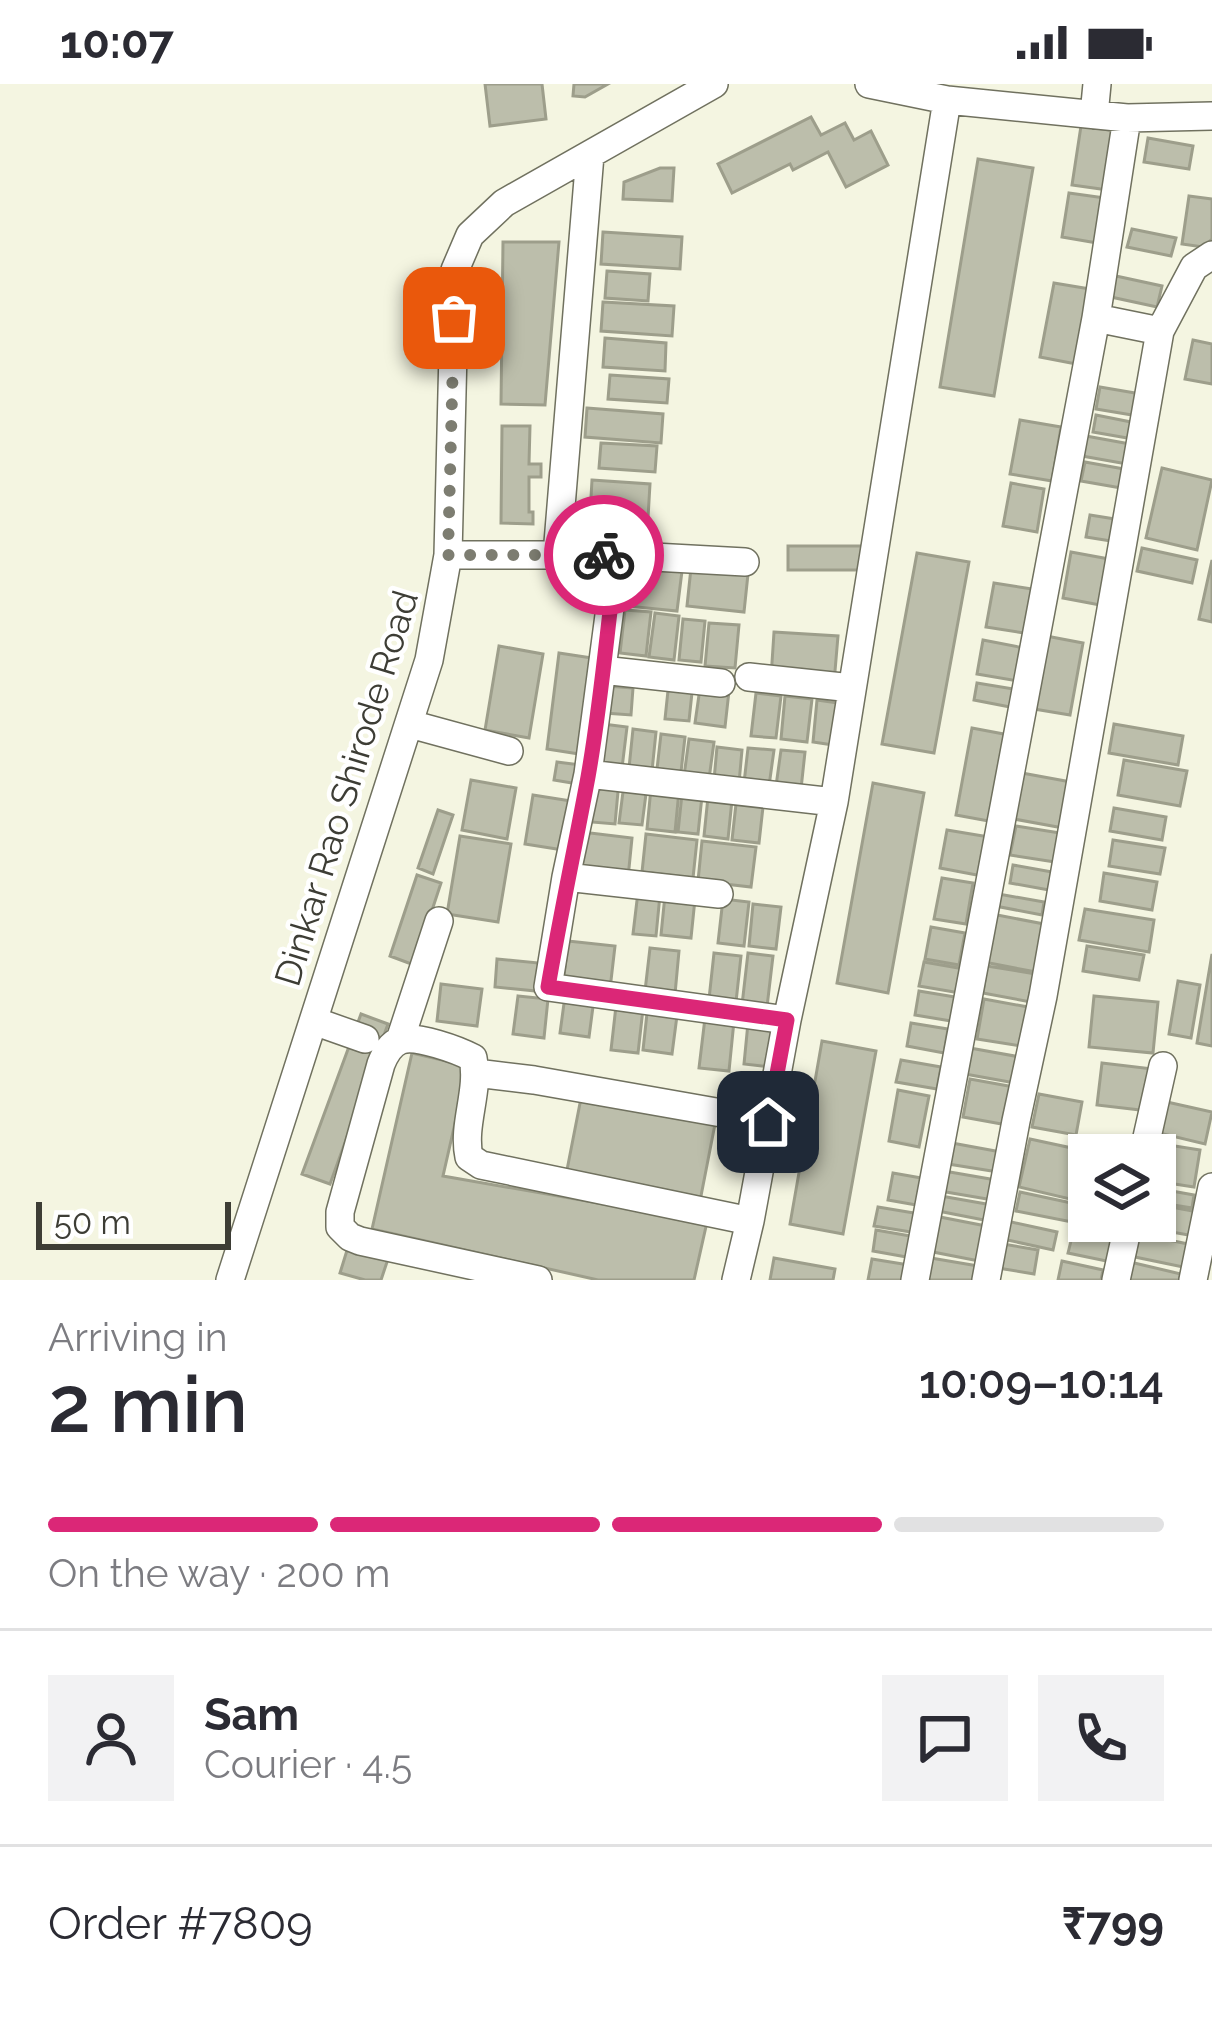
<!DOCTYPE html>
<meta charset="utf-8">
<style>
:root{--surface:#fff;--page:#f2f2f3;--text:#2b2b33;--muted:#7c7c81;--line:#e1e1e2;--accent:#db2777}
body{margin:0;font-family:Raleway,sans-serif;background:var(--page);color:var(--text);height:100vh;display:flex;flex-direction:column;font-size:45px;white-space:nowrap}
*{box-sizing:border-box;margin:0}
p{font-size:39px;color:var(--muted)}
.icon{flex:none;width:66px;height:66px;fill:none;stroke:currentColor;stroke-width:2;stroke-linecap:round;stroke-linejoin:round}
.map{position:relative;height:1196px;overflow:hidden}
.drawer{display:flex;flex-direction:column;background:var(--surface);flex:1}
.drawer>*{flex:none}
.fabs{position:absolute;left:1068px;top:1050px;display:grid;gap:24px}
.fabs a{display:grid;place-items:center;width:108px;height:108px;border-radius:0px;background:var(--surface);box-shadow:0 3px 9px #0004;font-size:60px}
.scale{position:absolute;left:36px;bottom:30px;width:195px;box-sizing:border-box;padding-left:12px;border:6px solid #3d3d35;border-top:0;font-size:33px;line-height:42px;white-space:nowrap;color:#3d3d35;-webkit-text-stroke:9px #fff;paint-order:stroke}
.pin{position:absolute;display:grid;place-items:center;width:102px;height:102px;color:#fff;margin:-51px;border-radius:24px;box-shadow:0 6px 18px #0006}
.courier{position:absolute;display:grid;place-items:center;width:120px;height:120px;margin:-60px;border:9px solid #db2777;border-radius:50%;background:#fff;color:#222;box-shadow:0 3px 15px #0007}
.headline em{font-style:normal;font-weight:600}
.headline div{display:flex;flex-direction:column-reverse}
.headline{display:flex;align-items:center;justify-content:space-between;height:204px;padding:0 48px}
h1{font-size:78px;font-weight:600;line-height:90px}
.bar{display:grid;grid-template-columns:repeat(4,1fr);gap:18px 12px;align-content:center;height:144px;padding:0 48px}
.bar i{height:15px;border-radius:9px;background:var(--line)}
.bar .current{background:var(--accent)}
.bar p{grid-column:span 4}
.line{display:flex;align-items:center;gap:30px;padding:0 48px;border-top:3px solid var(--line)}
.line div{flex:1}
.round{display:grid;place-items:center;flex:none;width:126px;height:126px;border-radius:0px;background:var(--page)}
.status{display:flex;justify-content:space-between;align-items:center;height:84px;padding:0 60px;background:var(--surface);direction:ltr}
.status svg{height:33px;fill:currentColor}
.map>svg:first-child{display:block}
</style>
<div class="status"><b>10:07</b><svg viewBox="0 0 49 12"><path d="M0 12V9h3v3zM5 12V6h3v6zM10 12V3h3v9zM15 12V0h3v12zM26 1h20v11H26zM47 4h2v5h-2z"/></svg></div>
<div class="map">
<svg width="1212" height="1196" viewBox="0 0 1212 1196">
<rect width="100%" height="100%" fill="#f4f5e1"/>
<!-- building -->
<path fill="#bcbeab" stroke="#9d9e8b" stroke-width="3" d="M485,0h57l4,35 -56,7z
M574,0h34l-23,13 -12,-1z
M811,33l10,18 24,-12 9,17 17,-9 17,34 -42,22 -18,-35 -35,18 -3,-6 -58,29 -14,-29z
M1081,42l36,5 -9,59 -36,-5z
M1148,54l45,8 -4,23 -45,-7z
M978,75l55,9 -39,228 -54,-9z
M660,84h14l-2,33 -49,-2 1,-17z
M1069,109l36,5 -8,45 -35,-6z
M1189,112l23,3v40l-9,8 -21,-3z
M1132,145l44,9 -5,18 -44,-9z
M603,148l79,5 -2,32 -79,-5z
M503,158h56l-14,163 -44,-1z
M607,187l43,3 -2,27 -43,-3z
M1116,192l46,10 -5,21 -46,-10z
M1054,199l36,6 -14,75 -36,-7z
M603,218l71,4 -2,30 -71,-5z
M605,254l61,5 -1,28 -62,-4z
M1193,256l19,4v40l-27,-5z
M610,291l59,4 -2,24 -59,-4z
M1100,303l41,7 -3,22 -42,-7z
M587,324l76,6 -2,29 -76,-6z
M1096,331l40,8 -3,16 -40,-7z
M1020,336l41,7 -9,54 -42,-7z
M502,342h28l-1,38h12v13h-12v35h4v12l-32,-1z
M1086,352l44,8 -3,20 -45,-8z
M601,359l56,3 -2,26 -56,-4z
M1085,378l39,7 -3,19 -40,-7z
M1162,384l50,12 -15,70 -51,-12z
M592,396l58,4 -2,34 -58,-3z
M1011,399l33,6 -7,43 -34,-6z
M1090,431l25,4 -4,22 -25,-4z
M788,462h77v24h-77z
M1142,464l55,12 -5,23 -55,-12z
M1071,468l38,7 -9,46 -37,-7z
M917,469l52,9 -35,191 -52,-9z
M1212,476v62l-13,-3z
M632,481l50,6 -5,40 -50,-5z
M691,484l57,6 -4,38 -57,-6z
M994,499l38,6 -8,44 -38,-6z
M625,526l26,2 -5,44 -26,-3z
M655,529l24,3 -5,44 -25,-3z
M683,535l22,2 -4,41 -22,-2z
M709,539l30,2 -4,43 -30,-2z
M774,548l64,4 -4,47 -63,-5z
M1041,551l42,8 -13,72 -42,-7z
M983,556l41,8 -6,33 -41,-7z
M499,562l44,8 -14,84 -44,-8z
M559,569l33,5 -13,96 -32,-5z
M669,597l24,2 -4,38 -24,-2z
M977,599l42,7 -4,18 -41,-8z
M607,602l26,2 -2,27 -26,-2z
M700,604l29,3 -4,36 -30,-4z
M756,609l25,3 -5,42 -25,-2z
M785,612l27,3 -5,43 -26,-3z
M817,616l21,3 -5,42 -20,-3z
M603,640l24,3 -5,41 -24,-3z
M1114,640l69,12 -5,29 -69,-12z
M972,644l37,7 -15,87 -38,-7z
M633,645l23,3 -4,39 -23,-3z
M661,650l24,3 -4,35 -24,-3z
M689,655l25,3 -5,37 -25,-3z
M717,663l25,3 -3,33 -25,-3z
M748,664l26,2 -5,36 -25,-3z
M781,666l24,2 -4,37 -25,-3z
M1124,676l63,11 -7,35 -62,-11z
M557,678l24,3 -3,19 -24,-4z
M1022,689l49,9 -8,46 -49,-9z
M596,695l23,2 -4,43 -24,-2z
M471,696l45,8 -9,51 -45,-9z
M873,699l51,10 -36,200 -51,-10z
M624,700l23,2 -5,39 -23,-2z
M651,704l28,3 -4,41 -28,-3z
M682,710l20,2 -4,38 -20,-2z
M533,711l38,6 -8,49 -38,-6z
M737,711l27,3 -5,45 -27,-3z
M708,713l24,3 -4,39 -24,-3z
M1114,724l52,9 -4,23 -52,-9z
M438,726l15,5 -20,59 -15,-6z
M1016,742l44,7 -5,29 -45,-7z
M947,746l42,7 -7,39 -42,-8z
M582,748l50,6 -4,40 -50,-5z
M646,750l51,6 -4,38 -51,-6z
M460,752l51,8 -13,78 -51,-8z
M1113,756l52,8 -5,26 -51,-8z
M702,757l54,6 -5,40 -53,-6z
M1013,781l39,7 -3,18 -39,-7z
M1104,789l53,9 -5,28 -52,-9z
M417,791l24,8 -27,82 -24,-9z
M942,794l31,5 -7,41 -32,-5z
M638,808l22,3 -4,41 -23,-2z
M993,809l51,9 -2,13 -52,-10z
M665,811l30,4 -4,39 -30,-3z
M723,815l26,3 -5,44 -26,-3z
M753,820l28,3 -5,42 -27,-3z
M1085,825l69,11 -5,32 -70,-12z
M992,830l52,10 -8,48 -52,-10z
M931,843l34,6 -6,32 -34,-6z
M568,857l47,5 -5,43 -47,-5z
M1087,862l57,9 -5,25 -56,-9z
M650,864l29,3 -4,43 -30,-3z
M714,869l27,3 -5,46 -27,-3z
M748,869l25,3 -6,51 -25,-2z
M1212,870v92l-15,-3z
M497,875l42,4 -3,28 -41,-4z
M924,878l40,7 -4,24 -41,-7z
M987,882l49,8 -5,28 -48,-9z
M1178,897l22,4 -9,53 -22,-4z
M441,900l41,5 -5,37 -40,-5z
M919,907l36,6 -4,24 -36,-6z
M518,912l30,3 -4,39 -31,-4z
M565,912l29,3 -5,38 -29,-4z
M1094,912l64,6 -5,51 -64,-6z
M984,915l44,8 -7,39 -44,-7z
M648,920l30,4 -6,46 -29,-4z
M616,922l27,3 -5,44 -27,-3z
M361,930l27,10 -58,160 -28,-10z
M705,934l29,3 -5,50 -30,-3z
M748,939l29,3 -5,41 -28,-3z
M911,939l37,6 -4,24 -37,-7z
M822,957l54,10 -33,183 -53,-10z
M970,964l50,9 -5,26 -50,-9z
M412,969l56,13 -25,110 264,46 -13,58h-96l-226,-51z
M901,976l40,7 -4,22 -41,-7z
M1102,979l51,6 -4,42 -52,-6z
M970,995l44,8 -7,38 -44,-8z
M898,1006l31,6 -10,51 -30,-6z
M582,1009l134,26 -16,82 -134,-26z
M1039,1010l43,8 -6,33 -44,-8z
M1167,1018l45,10 -7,32 -46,-11z
M1030,1055l51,11 -11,49 -51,-12z
M952,1059l49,9 -3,20 -50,-8z
M1156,1059l44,7 -6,37 -39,-6z
M944,1087l52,9 -3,20 -53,-9z
M893,1089l34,6 -5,27 -34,-6z
M1085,1097l4,1v21l-9,-2z
M1155,1104l39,7 -2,13 -37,-6z
M1020,1108l56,12 -4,18 -56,-11z
M941,1112l51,9 -3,16 -51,-10z
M1155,1120l43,8 -4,24 -50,-9 1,-6h10z
M1082,1122l7,1v14h34l-3,15 -43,-8z
M878,1123l42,7 -3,19 -43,-7z
M940,1133l46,9 -7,35 -46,-9z
M1007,1137l50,11 -4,18 -50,-11z
M876,1146l40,7 -4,21 -39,-7z
M1073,1149l47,10 -4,20 -48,-10z
M1139,1150l49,10 -5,23 -48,-10z
M1003,1160l35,6 -4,24 -36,-6z
M348,1163l40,12 -7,21h-16l-25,-7z
M774,1174l61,11 -2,11h-63z
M931,1174l47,8 -3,14h-47z
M872,1175l37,6 -3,15h-38z
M1062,1177l41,9 -2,10h-43z
M1130,1178l51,12 -2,6h-53z"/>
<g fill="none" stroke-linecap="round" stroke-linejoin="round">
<!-- minor casing -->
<g stroke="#70715f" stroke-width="30">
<path id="minor" d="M869,0l78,16 180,18 85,-2
M1094,31l3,-31
M1096,234l64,13
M448,471h169l128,7
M557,471l33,-400
M617,471l-29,219 -22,103 -18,110 239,33
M602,586l119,13
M749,593l103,11
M410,640l99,27
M588,690l246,28
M566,793l153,17
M314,937l51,18
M400,956l39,-119
M476,989l58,7 199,35
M1143,1071l20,-89
M230,1196l199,-620 19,-105 7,-285 15,-35 34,-32 210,-119
M538,1196l-178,-39 -10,-4 -10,-10v-15l41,-148c4,-10 9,-20 20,-24 16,-5 57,10 72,18 7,33 -11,66 -4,99l12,8 269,56
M736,1196l14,-59 37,-201 47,-218 113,-702
M915,1196l181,-962 31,-200
M986,1196l30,-159 27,-125 117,-665 34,-64 18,-12
M1116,1196l13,-59
M1193,1196l19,-93"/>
</g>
<!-- minor -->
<use href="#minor" stroke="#fff" stroke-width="27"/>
</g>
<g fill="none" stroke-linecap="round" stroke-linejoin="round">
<!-- done -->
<path stroke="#7d7d71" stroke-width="12" stroke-dasharray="0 21.6" d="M454,234l-6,237h156"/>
<!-- route -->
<path stroke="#db2777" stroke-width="15" d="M604,471h13c-10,74 -16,149 -29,222 -13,70 -28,140 -40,210l239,33 -19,102"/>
</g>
<g text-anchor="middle" stroke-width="9" stroke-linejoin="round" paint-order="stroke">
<!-- street labels -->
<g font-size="36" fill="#3d3d35" stroke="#fff">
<text transform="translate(346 704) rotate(-73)" y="13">Dinkar Rao Shirode Road</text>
</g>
</g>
</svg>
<div class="fabs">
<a><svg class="icon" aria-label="layers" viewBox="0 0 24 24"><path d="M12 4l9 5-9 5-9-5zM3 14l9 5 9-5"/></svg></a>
</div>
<div class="scale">50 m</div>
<div class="pin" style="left:454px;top:234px;background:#ea580c"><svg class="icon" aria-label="bag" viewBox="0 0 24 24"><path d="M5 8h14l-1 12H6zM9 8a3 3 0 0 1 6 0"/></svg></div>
<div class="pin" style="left:768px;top:1038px;background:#1f2937"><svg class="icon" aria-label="home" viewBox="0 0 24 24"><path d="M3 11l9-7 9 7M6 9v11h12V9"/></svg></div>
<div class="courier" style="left:604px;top:471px"><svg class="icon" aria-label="bike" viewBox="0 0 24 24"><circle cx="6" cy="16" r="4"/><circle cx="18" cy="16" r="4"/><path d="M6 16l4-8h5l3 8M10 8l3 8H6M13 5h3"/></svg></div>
</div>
<section class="drawer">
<div class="headline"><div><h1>2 min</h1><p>Arriving in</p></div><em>10:09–10:14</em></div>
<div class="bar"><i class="current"></i><i class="current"></i><i class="current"></i><i></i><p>On the way · 200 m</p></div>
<div class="line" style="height:216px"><a class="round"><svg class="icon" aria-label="person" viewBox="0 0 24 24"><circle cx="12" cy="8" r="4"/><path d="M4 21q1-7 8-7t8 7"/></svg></a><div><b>Sam</b><p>Courier · 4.5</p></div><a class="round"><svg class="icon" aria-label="chat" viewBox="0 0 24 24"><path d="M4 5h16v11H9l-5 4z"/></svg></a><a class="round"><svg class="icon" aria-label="phone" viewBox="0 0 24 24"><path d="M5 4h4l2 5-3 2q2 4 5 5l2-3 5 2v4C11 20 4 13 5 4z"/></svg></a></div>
<div class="line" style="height:156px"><div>Order #7809</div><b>₹799</b></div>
</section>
